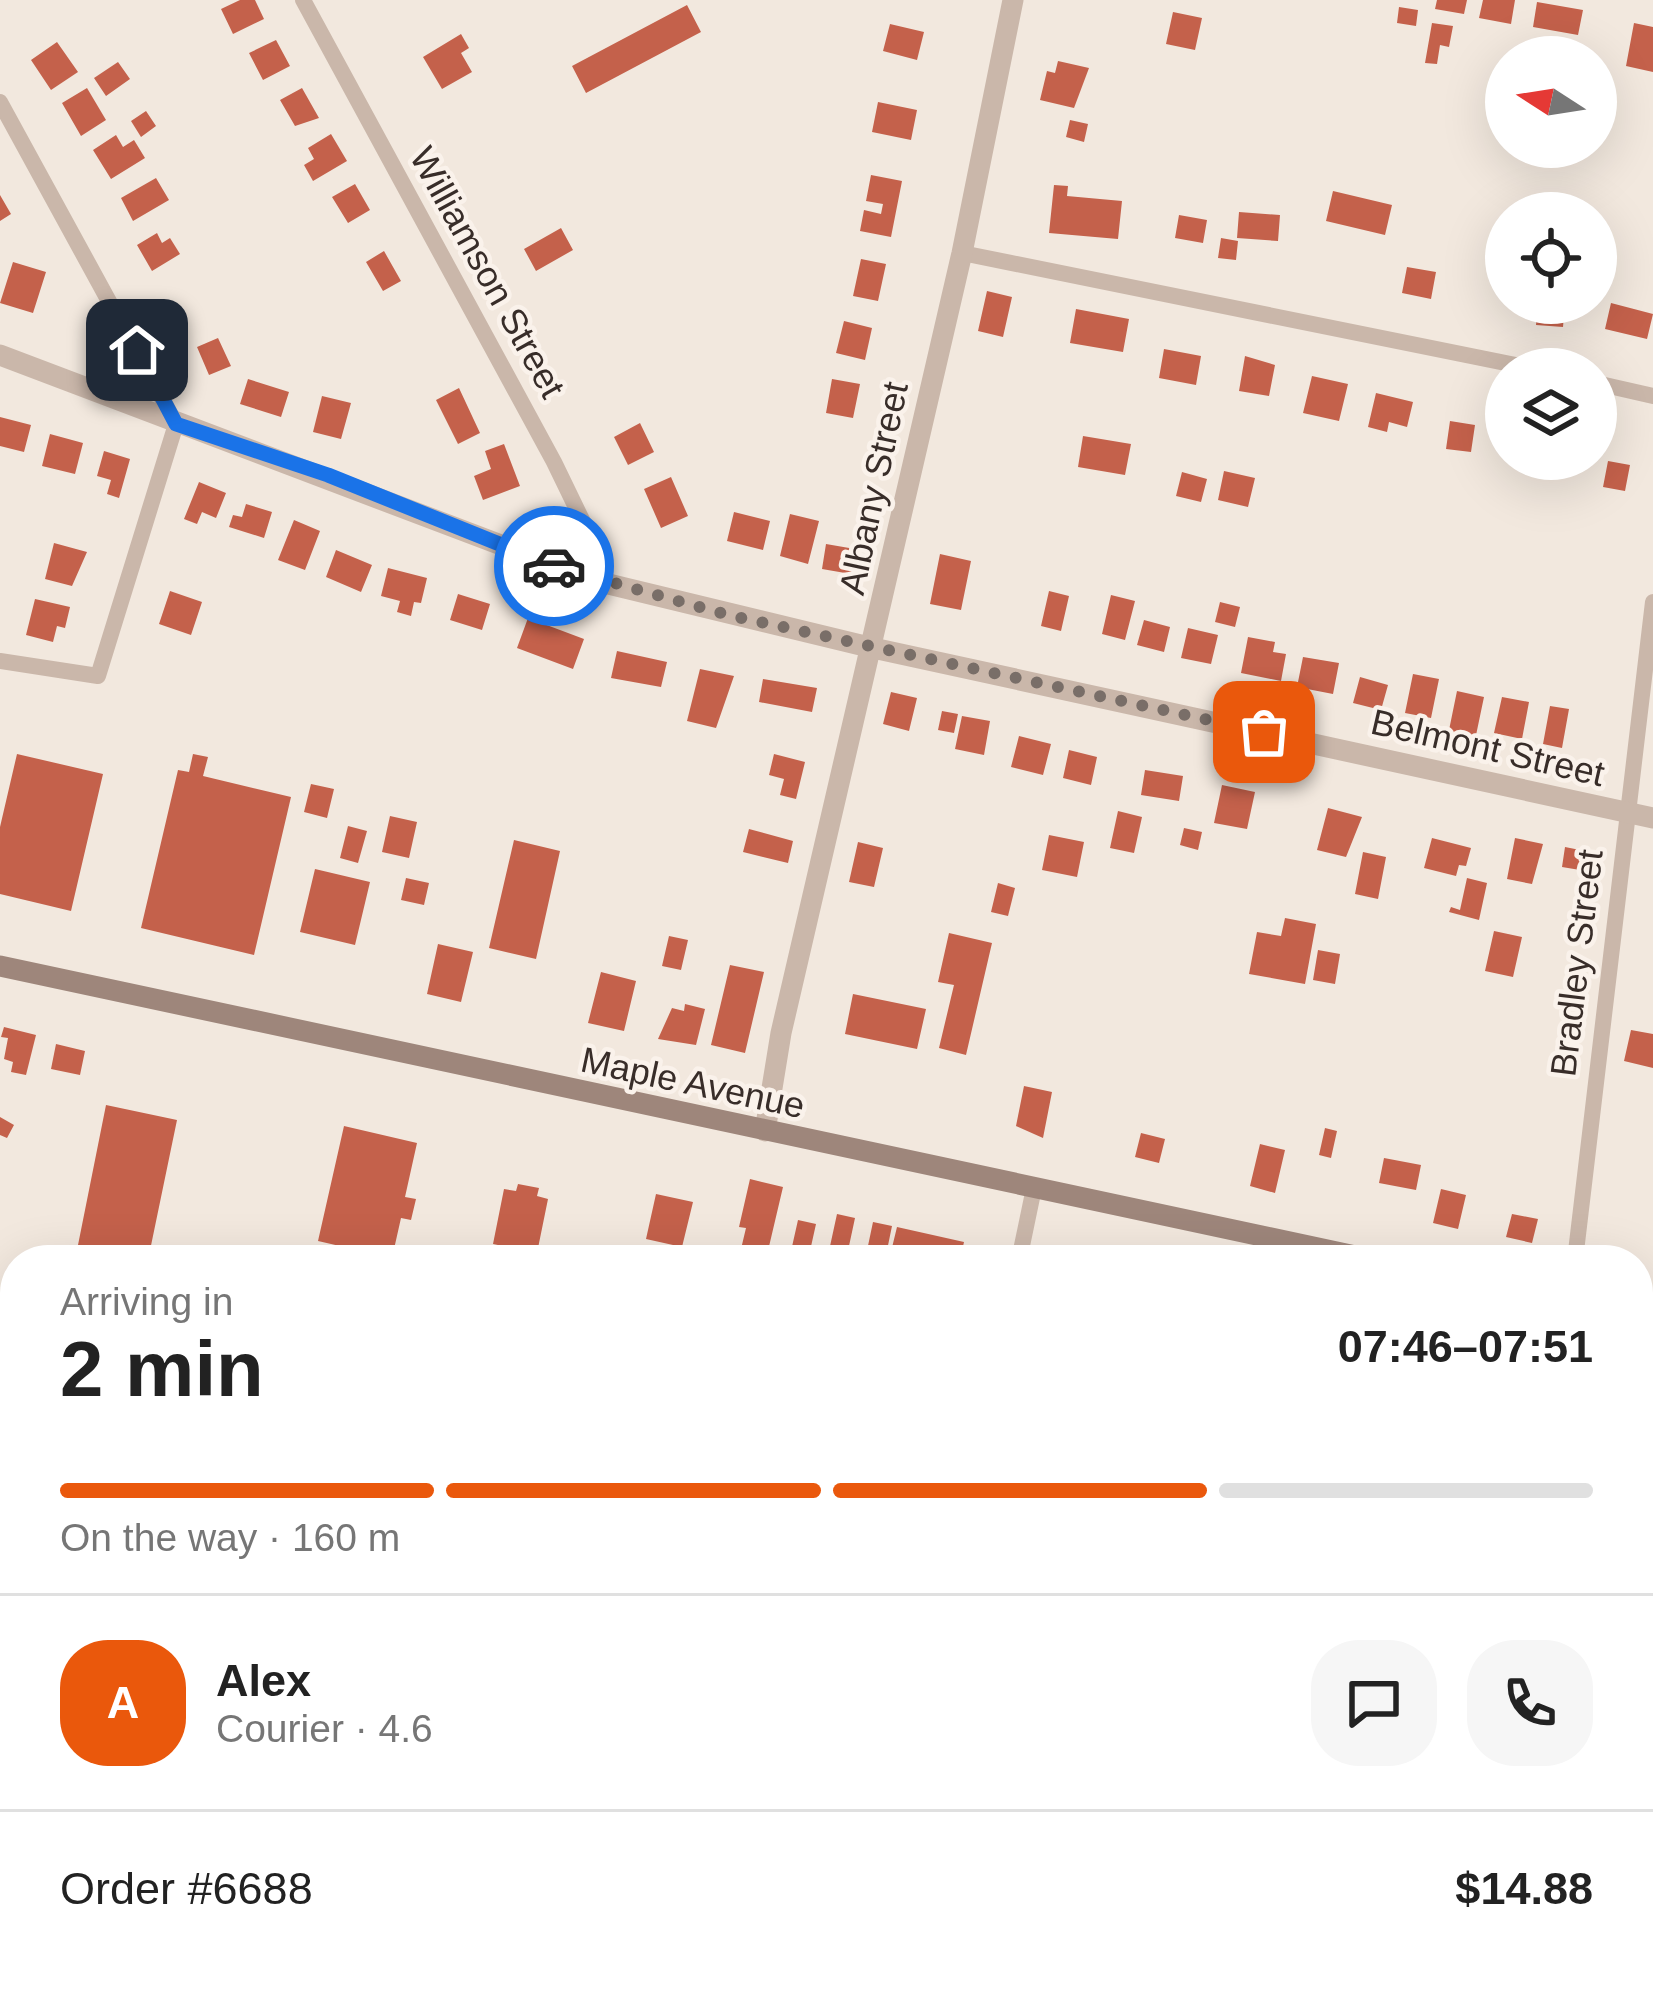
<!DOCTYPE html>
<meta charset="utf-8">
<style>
:root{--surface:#fff;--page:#f6f6f6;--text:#222;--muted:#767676;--line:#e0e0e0;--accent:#ea580c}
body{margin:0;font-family:Helvetica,sans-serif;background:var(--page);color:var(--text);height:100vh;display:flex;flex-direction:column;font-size:45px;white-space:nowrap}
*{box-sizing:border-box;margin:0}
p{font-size:39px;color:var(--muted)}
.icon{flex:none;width:66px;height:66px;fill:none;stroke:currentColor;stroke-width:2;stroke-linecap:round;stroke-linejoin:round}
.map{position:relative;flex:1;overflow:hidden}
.details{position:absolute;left:0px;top:1245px;width:1653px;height:747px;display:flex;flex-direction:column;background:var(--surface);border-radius:48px 48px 0 0;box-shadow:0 12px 48px #0002}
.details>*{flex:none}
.needle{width:78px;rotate:282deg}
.controls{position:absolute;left:1485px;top:36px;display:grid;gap:24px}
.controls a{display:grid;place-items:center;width:132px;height:132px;border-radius:50%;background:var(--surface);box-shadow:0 12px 48px #0002;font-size:60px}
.pin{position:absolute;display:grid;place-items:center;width:102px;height:102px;color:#fff;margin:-51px;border-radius:24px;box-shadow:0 6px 18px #0006}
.courier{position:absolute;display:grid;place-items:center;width:120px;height:120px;margin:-60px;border:9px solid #1a73e8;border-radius:50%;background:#fff;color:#222;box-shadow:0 3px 15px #0007}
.headline em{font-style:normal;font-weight:600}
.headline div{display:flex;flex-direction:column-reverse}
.headline{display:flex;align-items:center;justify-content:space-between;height:204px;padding:0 60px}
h1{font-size:78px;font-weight:600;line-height:90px}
.bar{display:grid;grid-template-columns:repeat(4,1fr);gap:18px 12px;align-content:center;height:144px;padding:0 60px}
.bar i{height:15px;border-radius:9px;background:var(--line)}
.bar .selected{background:var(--accent)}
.bar p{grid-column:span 4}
.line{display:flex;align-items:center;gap:30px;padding:0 60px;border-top:3px solid var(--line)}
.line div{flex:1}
.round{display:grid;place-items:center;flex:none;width:126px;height:126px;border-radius:48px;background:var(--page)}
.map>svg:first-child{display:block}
</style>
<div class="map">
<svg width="1653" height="1990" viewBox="0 0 1653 1990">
<rect width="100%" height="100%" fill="#f2e8de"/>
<!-- building -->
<path fill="#c4614b" d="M240,0h15l9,19 -31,15 -12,-25z
M1437,0h30l-3,14 -29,-5z
M1483,0h32l-4,24 -32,-6z
M1537,2l46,8 -5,25 -45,-8z
M687,5l14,27 -115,61 -14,-27z
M1399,7l19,3 -2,16 -19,-3z
M1173,12l29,6 -7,32 -29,-6z
M1432,23l21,3 -4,21 -9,-2 -3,19 -12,-1z
M1634,23l19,4v45l-27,-6z
M890,24l34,8 -7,28 -34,-9z
M461,34l8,14 -8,5 11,19 -30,17 -19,-32z
M276,40l14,26 -27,14 -14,-27z
M57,42l21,30 -27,18 -20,-30z
M1058,61l31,7 -15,40 -34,-8 7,-29 8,2z
M118,62l12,17 -24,17 -12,-18z
M87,88l19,32 -25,16 -19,-33z
M302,88l17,30 -24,8 -15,-26z
M878,102l39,8 -6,30 -39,-8z
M146,111l10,15 -15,11 -10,-16z
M1070,120l18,4 -4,18 -18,-5z
M331,134l16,27 -34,20 -9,-16 10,-6 -6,-11z
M116,135l7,12 11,-7 11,18 -34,21 -18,-29z
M871,175l31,6 -11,56 -31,-6 4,-21 17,4 2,-10 -17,-3z
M156,178l13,22 -36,21 -12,-23z
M355,184l15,26 -22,13 -16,-26z
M1054,185l14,1 -1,10 55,5 -4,38 -69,-6z
M1333,191l59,14 -7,30 -59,-14z
M0,195l11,19 -11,7z
M1239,212l41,3 -2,26 -41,-3z
M1179,215l28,5 -4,23 -28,-5z
M561,228l12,22 -37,21 -12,-22z
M157,233l5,10 8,-5 10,16 -28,17 -15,-26z
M1221,238l17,3 -2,19 -18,-2z
M384,251l17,30 -18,10 -17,-29z
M861,259l25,5 -8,37 -25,-5z
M13,262l33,10 -13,41 -33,-10z
M1407,267l29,5 -5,27 -29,-6z
M987,291l25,6 -9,40 -25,-6z
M1538,303h27l-2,24 -27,-2z
M1611,303l42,11 -6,25 -42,-10z
M1076,309l53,10 -6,33 -53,-9z
M844,321l28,7 -7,32 -29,-7z
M218,338l13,28 -22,9 -12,-28z
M1164,349l37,7 -5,29 -37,-7z
M1245,356l30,9 -6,31 -30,-5z
M1312,376l36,8 -9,37 -36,-8z
M248,379l41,13 -8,25 -41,-13z
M832,379l28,5 -7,34 -27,-5z
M459,388l21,45 -22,11 -22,-44z
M1376,393l37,9 -6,25 -18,-5 -2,10 -19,-5z
M322,396l29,7 -10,36 -28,-7z
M0,417l31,8 -7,27 -24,-6z
M1450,421l25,4 -4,27 -25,-3z
M640,423l14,29 -26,13 -14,-28z
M50,434l33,9 -8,31 -33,-8z
M1083,436l48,8 -6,31 -47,-8z
M504,444l16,42 -37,14 -9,-24 17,-7 -6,-18z
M104,451l26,8 -11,39 -12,-4 4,-14 -14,-4z
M1608,461l22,4 -5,26 -22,-4z
M1224,471l31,7 -7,29 -30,-7z
M1182,472l25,7 -6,23 -25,-6z
M671,477l17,39 -27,12 -17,-39z
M199,482l27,11 -10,25 -14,-6 -5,12 -13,-5z
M246,504l26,8 -8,26 -35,-11 4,-12 9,2z
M734,512l36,9 -7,29 -36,-9z
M790,514l29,7 -11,43 -28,-8z
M294,520l26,11 -15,39 -27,-10z
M54,543l33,9 -15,34 -27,-7z
M826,544l29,5 -4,25 -29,-5z
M336,550l36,15 -11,27 -35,-15z
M940,554l31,7 -10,49 -31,-6z
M388,568l39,10 -6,25 -7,-1 -3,14 -14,-4 3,-11 -19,-5z
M170,591l32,11 -11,33 -32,-11z
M1049,591l20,5 -8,35 -20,-5z
M458,594l32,10 -8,26 -32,-10z
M1111,595l24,6 -10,39 -23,-6z
M35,599l35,8 -5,21 -8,-2 -4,16 -27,-7z
M1220,602l20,5 -5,20 -20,-5z
M528,618l56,21 -11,30 -56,-21z
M1144,620l26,7 -6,25 -27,-7z
M1188,628l30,7 -7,29 -30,-6z
M1248,637l27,5 -2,10 13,2 -5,27 -40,-8z
M617,651l50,11 -6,25 -50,-9z
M1303,657l36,6 -6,31 -36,-7z
M700,669l34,7 -18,52 -29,-7z
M1413,674l26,5 -8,39 -26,-5z
M1360,677l28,8 -7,25 -28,-7z
M763,679l54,9 -5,24 -53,-10z
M1457,691l27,6 -9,43 -27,-5z
M891,692l26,6 -8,33 -26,-7z
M1502,697l27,5 -7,37 -28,-6z
M1550,706l19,3 -7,39 -19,-4z
M942,711l16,3 -4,19 -16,-3z
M962,716l28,5 -6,34 -29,-6z
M1019,736l32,8 -8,31 -32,-8z
M1069,750l28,7 -6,28 -28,-7z
M17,754l86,20 -32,137 -71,-17v-67z
M193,754l15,3 -5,19 88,21 -37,158 -113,-27 37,-158 11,2z
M774,754l31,8 -9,37 -16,-4 4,-16 -15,-4z
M1145,770l38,6 -4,25 -38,-6z
M311,784l23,5 -7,29 -23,-6z
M1222,785l33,7 -8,37 -33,-6z
M1328,808l34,9 -16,40 -29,-7z
M1118,811l24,6 -8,36 -24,-5z
M390,816l27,6 -8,36 -27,-6z
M348,826l19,5 -9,32 -18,-5z
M1184,828l18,4 -4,18 -18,-5z
M749,829l44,12 -5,22 -45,-11z
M1049,835l35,7 -7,35 -35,-7z
M1432,838l39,10 -5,18 -7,-1 -3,11 -32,-8z
M1515,838l28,6 -11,40 -25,-5z
M514,840l46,11 -24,108 -47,-11z
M858,842l25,6 -9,39 -25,-5z
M1565,847l30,6 -3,19 -30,-5z
M1363,852l23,5 -8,42 -23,-5z
M315,869l55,13 -15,63 -55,-13z
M406,878l23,5 -5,22 -23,-5z
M1467,878l20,5 -8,37 -30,-8 2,-5 9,3z
M998,883l17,5 -7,28 -17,-4z
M1285,918l31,6 -11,60 -56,-10 8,-42 24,4z
M1494,931l28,6 -9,40 -28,-6z
M949,933l43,10 -26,112 -27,-7 15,-63 -16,-3z
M669,936l19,4 -7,30 -19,-4z
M438,944l35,8 -12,50 -34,-8z
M1318,950l22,4 -5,30 -22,-4z
M730,965l34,7 -19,81 -34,-8z
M601,972l35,9 -12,50 -36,-8z
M853,994l73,15 -9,40 -72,-15z
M685,1004l20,5 -9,36 -38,-6 14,-31 12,3z
M4,1027l32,8 -10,40 -15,-3 2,-10 -9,-3 4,-21 -7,-1z
M1631,1030l22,4v34l-29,-7z
M56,1044l29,7 -5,24 -29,-6z
M1024,1086l28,6 -9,46 -27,-12z
M106,1105l71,15 -29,140h-73z
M0,1117l14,8 -7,13 -7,-3z
M344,1126l73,17 -12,54 11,2 -5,21 -10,-2 -9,40 -74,-17z
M1325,1128l12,3 -6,27 -12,-3z
M1141,1133l24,6 -6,24 -24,-6z
M1260,1144l25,6 -10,43 -25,-7z
M1384,1158l37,7 -5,25 -37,-7z
M750,1179l33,8 -16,68 -26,-6 5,-21 -7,-1z
M518,1184l21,4 -2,8 11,3 -11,54 -44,-9 11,-55 12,2z
M1441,1189l25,6 -8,34 -25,-6z
M656,1194l37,8 -11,45 -36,-8z
M837,1214l18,4 -9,42h-19z
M1512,1214l26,5 -6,24 -26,-6z
M798,1220l18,4 -8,36h-19z
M873,1222l19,4 -7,34h-20z
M897,1227l67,15 -4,18h-71z
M1644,1473l9,2v25l-15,-3z
M6,1484l9,3v40l-15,-4z
M0,1620l11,3 -9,37 -2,-1z
M1638,1639l15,3v278l-15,10z
M0,1763l15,4v30l-15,-3z
M517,1977h41l-10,13h-14z
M630,1977h36l6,8 -37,5z
M733,1977h46l5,7 -10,6h-49l12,-8z
M915,1977h37l5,8 -34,5z
M1419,1977h148l-20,13h-133l7,-5z"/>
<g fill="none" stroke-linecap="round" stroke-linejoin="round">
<!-- minor -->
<path stroke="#cab7aa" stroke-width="16" d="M303,0l251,462 46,95 -4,24
M0,102l176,322 -78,252 -98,-15
M962,253l573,116
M1596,383l57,13
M1019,1260l15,-72
M1575,1260l78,-658
M0,1569l15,3
M1025,1977l7,13
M431,1990l6,-13
M1215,1990l19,-13"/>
<!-- tertiary -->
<path stroke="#cab7aa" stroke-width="21" d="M0,355l596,226 277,67 780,170
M765,1131l16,-98 181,-780 51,-253"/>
<!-- secondary -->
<path stroke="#9e867b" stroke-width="21" d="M0,966l1374,294
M1638,1317l15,2"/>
</g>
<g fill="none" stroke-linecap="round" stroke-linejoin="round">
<!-- done -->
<path stroke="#796e68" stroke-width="12" stroke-dasharray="0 21.6" d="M554,566l174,49 536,117"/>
<!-- route -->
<path stroke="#1a73e8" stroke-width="15" d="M137,350l39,74 152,51 226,91"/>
</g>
<g text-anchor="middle" stroke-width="9" stroke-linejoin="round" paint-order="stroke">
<!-- street labels -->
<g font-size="36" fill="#382d29" stroke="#faf2eb">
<text transform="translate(488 272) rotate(61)" y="13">Williamson Street</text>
<text transform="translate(873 488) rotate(-78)" y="13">Albany Street</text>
<text transform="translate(1488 747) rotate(13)" y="13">Belmont Street</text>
<text transform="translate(1576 963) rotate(-83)" y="13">Bradley Street</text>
<text transform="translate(693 1082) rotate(12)" y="13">Maple Avenue</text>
</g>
</g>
</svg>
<div class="controls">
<a><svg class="needle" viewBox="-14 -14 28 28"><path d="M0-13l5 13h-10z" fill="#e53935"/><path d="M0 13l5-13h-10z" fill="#767676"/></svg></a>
<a><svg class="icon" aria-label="locate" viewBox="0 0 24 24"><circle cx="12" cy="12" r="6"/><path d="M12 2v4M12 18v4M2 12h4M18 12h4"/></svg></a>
<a><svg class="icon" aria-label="layers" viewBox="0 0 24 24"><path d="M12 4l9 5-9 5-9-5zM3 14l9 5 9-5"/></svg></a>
</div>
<div class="pin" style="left:1264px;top:732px;background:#ea580c"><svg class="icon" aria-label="bag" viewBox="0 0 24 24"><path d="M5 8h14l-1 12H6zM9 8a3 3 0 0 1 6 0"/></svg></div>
<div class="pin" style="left:137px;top:350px;background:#1f2937"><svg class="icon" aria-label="home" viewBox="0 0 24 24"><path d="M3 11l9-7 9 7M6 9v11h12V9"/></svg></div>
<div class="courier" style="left:554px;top:566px"><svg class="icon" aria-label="car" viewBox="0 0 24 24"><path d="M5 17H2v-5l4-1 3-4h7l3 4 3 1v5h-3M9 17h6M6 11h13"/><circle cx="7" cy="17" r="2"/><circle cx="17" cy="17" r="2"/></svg></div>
<section class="details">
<div class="headline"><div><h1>2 min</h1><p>Arriving in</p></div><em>07:46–07:51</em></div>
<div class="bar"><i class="selected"></i><i class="selected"></i><i class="selected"></i><i></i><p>On the way · 160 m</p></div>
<div class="line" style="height:216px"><b class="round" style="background:var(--accent);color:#fff">A</b><div><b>Alex</b><p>Courier · 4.6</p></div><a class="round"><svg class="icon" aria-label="chat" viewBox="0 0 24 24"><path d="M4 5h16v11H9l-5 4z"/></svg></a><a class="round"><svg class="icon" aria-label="phone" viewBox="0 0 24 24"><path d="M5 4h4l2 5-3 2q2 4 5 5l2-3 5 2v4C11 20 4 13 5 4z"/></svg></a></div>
<div class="line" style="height:156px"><div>Order #6688</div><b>$14.88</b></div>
</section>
</div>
